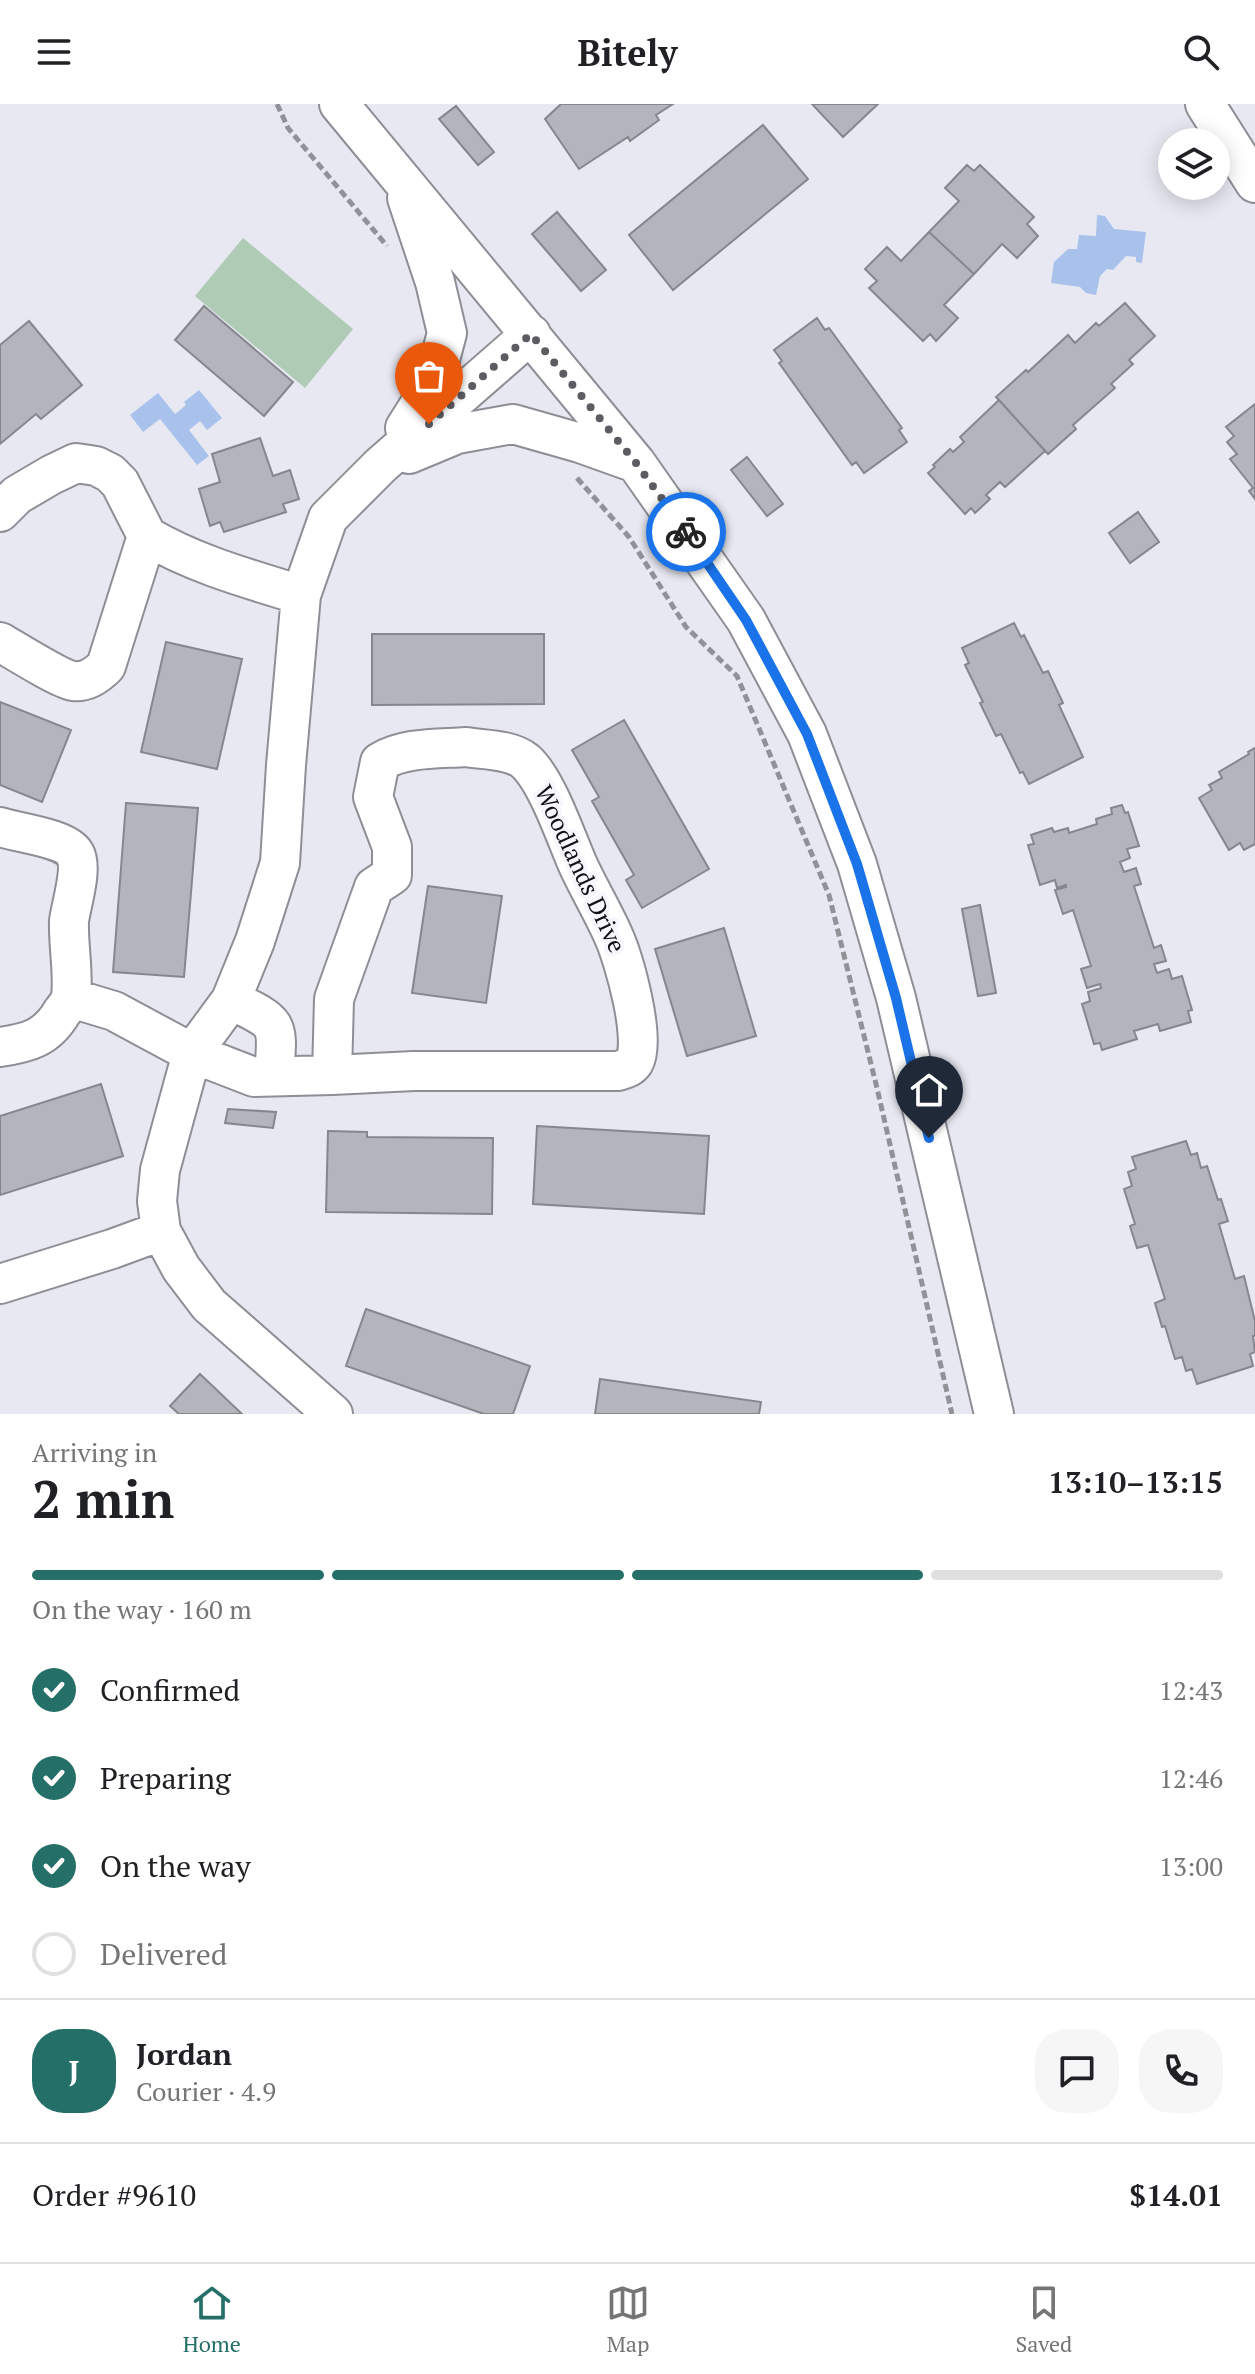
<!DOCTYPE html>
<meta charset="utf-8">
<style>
:root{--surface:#fff;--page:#f6f6f6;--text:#202124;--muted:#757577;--line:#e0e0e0;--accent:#256f69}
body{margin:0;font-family:"PT Serif",serif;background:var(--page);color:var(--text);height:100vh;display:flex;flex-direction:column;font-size:30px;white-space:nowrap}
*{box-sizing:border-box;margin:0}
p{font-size:26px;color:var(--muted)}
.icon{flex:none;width:44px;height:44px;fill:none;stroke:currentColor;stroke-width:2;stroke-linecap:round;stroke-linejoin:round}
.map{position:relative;height:1310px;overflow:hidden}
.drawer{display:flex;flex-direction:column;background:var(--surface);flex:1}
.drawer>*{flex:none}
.fabs{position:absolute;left:1158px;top:24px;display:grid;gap:16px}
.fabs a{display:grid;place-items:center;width:72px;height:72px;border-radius:50%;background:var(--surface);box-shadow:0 4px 20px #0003;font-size:40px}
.pin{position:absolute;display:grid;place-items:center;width:68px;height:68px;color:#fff;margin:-82px -34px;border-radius:50% 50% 50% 0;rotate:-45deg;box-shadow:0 0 8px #0007}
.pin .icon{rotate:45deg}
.courier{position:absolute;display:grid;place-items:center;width:80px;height:80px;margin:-40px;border:6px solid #1a73e8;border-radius:50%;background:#fff;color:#222;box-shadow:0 2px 10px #0007}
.overview em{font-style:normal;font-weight:600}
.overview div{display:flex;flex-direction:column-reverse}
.overview{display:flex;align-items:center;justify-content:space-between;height:136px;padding:0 32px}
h1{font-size:52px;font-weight:600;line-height:60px}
.bar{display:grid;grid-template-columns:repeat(4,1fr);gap:12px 8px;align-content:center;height:96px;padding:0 32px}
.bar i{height:10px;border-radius:6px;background:var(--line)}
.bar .current{background:var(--accent)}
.bar p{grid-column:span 4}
.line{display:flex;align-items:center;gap:20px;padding:0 32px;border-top:2px solid var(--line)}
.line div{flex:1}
.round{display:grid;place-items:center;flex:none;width:84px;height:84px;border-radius:32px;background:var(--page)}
ol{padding:0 32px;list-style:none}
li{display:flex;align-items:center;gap:24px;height:88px}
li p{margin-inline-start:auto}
li .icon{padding:8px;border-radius:50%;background:var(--accent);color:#fff;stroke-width:4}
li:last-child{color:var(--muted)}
li i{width:44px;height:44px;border:4px solid var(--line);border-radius:50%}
header{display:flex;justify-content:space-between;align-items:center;height:104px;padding:0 32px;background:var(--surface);font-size:36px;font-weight:600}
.dock{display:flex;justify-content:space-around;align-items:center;height:112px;border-top:2px solid var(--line);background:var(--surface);font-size:22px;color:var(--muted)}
.dock a{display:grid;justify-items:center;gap:4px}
.dock .current{color:var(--accent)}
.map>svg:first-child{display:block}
</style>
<header><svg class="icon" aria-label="menu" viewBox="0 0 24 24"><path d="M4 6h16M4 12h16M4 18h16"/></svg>Bitely<svg class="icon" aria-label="search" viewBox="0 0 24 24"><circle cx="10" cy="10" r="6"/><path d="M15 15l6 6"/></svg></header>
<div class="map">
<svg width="1255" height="1310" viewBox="0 0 1255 1310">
<rect width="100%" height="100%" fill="#e8e8f2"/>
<!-- green -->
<path fill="#afcbb5" d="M243,134l110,91 -48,59 -110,-92z"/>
<!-- water -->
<path fill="#a9c2ec" d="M1097,111l8,1 9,13 32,3 -4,31 -6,-1v-5l-10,-1 -13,14 -6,-1 -7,7 -4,19 -10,-2 -6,-6 -29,-4 3,-21 14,-13h9l2,-14 17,1z
M199,286l23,28 -15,12 -7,-9 -11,9 20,26 -12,9 -37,-46 -17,13 -13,-17 28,-22 17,21 11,-9 -2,-3z"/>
<!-- building -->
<path fill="#b4b4bd" stroke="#86868e" stroke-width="2" d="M561,0h112l-17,11 3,5 -29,21 -2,-4 -49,32 -34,-50z
M812,0h66l-35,33z
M456,2l38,46 -16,13 -39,-46z
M763,21l45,54 -135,111 -44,-55z
M967,61l7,6 6,-6 54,52 -7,7 11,12 -21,22 -15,-14 -28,30 -45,-42 30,-31 -14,-13z
M557,108l49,58 -25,21 -49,-57z
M929,128l45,42 -30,31 14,13 -22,23 -6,-7 -7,7 -54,-53 8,-7 -12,-12 22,-22 14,14z
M1125,199l30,33 -26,24 4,4 -22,20 4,4 -42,37 3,4 -28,25 -52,-57 30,-27 2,2 40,-37 7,8 21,-20 3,3z
M204,202l89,76 -29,34 -89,-76z
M817,214l8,12 4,-2 73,100 -3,2 8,12 -43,31 -8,-11 -4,3 -73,-102 3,-2 -8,-11z
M29,217l53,64 -41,34 -5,-5 -36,30v-99z
M999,296l46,51 -40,36 -5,-5 -14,13 4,4 -15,14 -4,-5 -6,6 -37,-41 7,-6 -2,-2 17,-16 3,3 11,-10 -4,-5z
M1255,300v95l-6,-8 4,-3 -23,-29 7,-5 -10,-12 7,-6 -8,-9z
M260,334l13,38 17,-6 9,29 -16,5 3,8 -62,20 -4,-10 -10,4 -11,-37 21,-7 -8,-28z
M747,353l36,47 -16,12 -36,-46z
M1138,408l21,30 -29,21 -21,-30z
M1014,519l7,14 3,-2 19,38 5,-2 15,32 -4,2 24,52 -54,27 -6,-12 -3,1 -19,-39 -5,2 -16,-33 3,-1 -18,-37 4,-2 -7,-15z
M372,530h172v70l-172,1z
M166,538l76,17 -25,110 -76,-17z
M0,598l71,28 -29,72 -42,-17z
M624,616l85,149 -67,39 -16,-28 8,-5 -42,-74 7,-4 -27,-47z
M1255,644v96l-11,6 -4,-7 -11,7 -30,-52 13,-8 -3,-5 13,-7 -3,-6 30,-18 -1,-2z
M126,699l72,5 -14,169 -71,-5z
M1122,701l3,8 3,-1 11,34 -12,3 3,9 -10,4 4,10 12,-4 5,16 -7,2 20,62 7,-3 5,16 -12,3 3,9 12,-4 3,10 10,-3 10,34 -4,1 3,11 -31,9 -2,-7 -24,7 3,8 -35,11 -2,-7 -6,1 -12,-40 8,-3 -2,-9 13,-4 -1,-4 -13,4 -6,-19 10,-3 -18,-56 -10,4 -8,-24 11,-3v-2l-9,3 -2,-8 -15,5 -12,-40 6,-1 -3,-9 21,-7 2,4 14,-4 1,5 28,-9 -1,-5 16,-5 -1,-6z
M428,782l74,10 -16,107 -74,-10z
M980,801l16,88 -18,3 -16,-87z
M724,824l32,108 -69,20 -32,-107z
M101,980l22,72 -123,39v-79z
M228,1005l48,3 -3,16 -48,-5z
M537,1022l172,10 -5,78 -171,-10z
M328,1027l39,1v5l126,1 -1,76 -166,-2z
M1186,1037l5,14 6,-2 4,15 6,-2 11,34 3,-1 7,22 -9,3 16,55 9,-3 11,45v15h-2l2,16 -5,2 3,12 -56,18 -5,-15 -6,2 -4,-14 -7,2 -10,-33 -3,1 -7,-24 10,-4 -17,-54 -11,3 -7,-22 5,-2 -11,-35 8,-3 -4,-14 8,-3 -4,-12z
M366,1205l164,57 -17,48h-29l-138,-48z
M200,1270l42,40h-63l-9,-8z
M600,1275l161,23 -2,12h-164z"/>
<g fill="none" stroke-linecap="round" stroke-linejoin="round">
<!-- minor casing -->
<g stroke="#8d8e96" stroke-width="42">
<path id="minor" d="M339,0l297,359 110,157 61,114 50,130 39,134 98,416
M1205,0l50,79
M405,324l29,-46 13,-49 -12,-51 -28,-84
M409,350l48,-20 56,-10 67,19 56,20
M0,408l17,-17 34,-20 25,-12 20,3 14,7 10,10 27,53 -41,130c-9,9 -20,17 -33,15 -13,-2 -59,-31 -73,-39
M147,432c47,28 102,43 154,59
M466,643c18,3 44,2 59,14 22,19 41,77 53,104 11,24 25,47 36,72 10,23 33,103 20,125 -4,6 -10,7 -16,9h-204l-82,4 2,-76 40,-112 18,-12v-28l-19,-50 7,-35c24,-15 58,-13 86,-15z
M0,723c18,6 66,11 75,27 8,15 -4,51 -6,67 -1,23 5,54 2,75 -1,6 -6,12 -9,16 -15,26 -34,31 -62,35
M71,894l43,13 78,42 62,24 78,-2
M231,896c50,24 47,22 43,76
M0,1180l112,-35 49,-18
M333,1310l-124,-109 -28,-37 -20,-37 -4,-30 3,-31 32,-117 39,-53 24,-59 25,-78 6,-98 15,-170 27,-77 53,-53 150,-131"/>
</g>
<!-- path -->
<path stroke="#919198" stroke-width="5" stroke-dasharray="8 4" stroke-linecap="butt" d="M277,0l11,24 99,118
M577,374l52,59 57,90 51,49 92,219 48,193 75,326"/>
<!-- minor -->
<use href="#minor" stroke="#fff" stroke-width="38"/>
</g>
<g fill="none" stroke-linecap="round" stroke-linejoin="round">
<!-- done -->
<path stroke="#5c5c62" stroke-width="8" stroke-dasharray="0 14.4" d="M429,320l102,-90 105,129 50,69"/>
<!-- route -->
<path stroke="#1a73e8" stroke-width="10" d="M686,428l60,88 61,114 50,130 39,134 33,140"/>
</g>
<g text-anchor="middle" stroke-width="8" stroke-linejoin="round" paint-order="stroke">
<!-- street labels -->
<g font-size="24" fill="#111114" stroke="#f6f6fd">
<text transform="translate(580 765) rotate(65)" y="8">Woodlands Drive</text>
</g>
</g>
</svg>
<div class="fabs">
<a><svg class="icon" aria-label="layers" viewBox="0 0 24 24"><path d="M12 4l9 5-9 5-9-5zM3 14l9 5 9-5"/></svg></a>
</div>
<div class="pin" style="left:429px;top:320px;background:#ea580c"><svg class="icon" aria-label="bag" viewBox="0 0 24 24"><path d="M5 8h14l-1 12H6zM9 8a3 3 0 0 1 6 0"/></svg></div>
<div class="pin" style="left:929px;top:1034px;background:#1f2937"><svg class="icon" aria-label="home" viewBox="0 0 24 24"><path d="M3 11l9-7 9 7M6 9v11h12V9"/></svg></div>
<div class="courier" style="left:686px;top:428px"><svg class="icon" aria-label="bike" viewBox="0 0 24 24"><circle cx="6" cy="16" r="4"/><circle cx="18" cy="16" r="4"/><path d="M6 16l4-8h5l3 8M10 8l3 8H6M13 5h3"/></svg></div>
</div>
<section class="drawer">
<div class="overview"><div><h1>2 min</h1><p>Arriving in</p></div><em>13:10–13:15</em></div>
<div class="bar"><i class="current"></i><i class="current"></i><i class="current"></i><i></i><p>On the way · 160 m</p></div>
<ol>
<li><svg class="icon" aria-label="check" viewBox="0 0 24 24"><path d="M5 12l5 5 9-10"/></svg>Confirmed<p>12:43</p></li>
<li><svg class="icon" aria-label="check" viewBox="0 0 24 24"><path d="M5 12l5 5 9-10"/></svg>Preparing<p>12:46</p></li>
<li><svg class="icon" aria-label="check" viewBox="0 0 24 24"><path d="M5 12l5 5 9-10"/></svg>On the way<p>13:00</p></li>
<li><i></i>Delivered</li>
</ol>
<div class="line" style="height:144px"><b class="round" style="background:var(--accent);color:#fff">J</b><div><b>Jordan</b><p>Courier · 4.9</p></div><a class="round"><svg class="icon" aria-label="chat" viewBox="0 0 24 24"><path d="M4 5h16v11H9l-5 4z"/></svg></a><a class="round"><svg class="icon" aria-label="phone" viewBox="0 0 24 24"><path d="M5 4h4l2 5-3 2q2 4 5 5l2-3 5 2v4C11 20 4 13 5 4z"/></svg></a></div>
<div class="line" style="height:104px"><div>Order #9610</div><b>$14.01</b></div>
</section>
<nav class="dock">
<a class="current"><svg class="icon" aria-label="home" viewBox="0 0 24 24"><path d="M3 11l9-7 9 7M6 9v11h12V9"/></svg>Home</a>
<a><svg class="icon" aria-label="map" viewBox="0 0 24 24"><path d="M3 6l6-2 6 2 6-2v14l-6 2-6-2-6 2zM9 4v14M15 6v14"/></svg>Map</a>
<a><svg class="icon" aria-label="saved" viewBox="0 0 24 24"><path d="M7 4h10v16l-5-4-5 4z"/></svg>Saved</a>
</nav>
